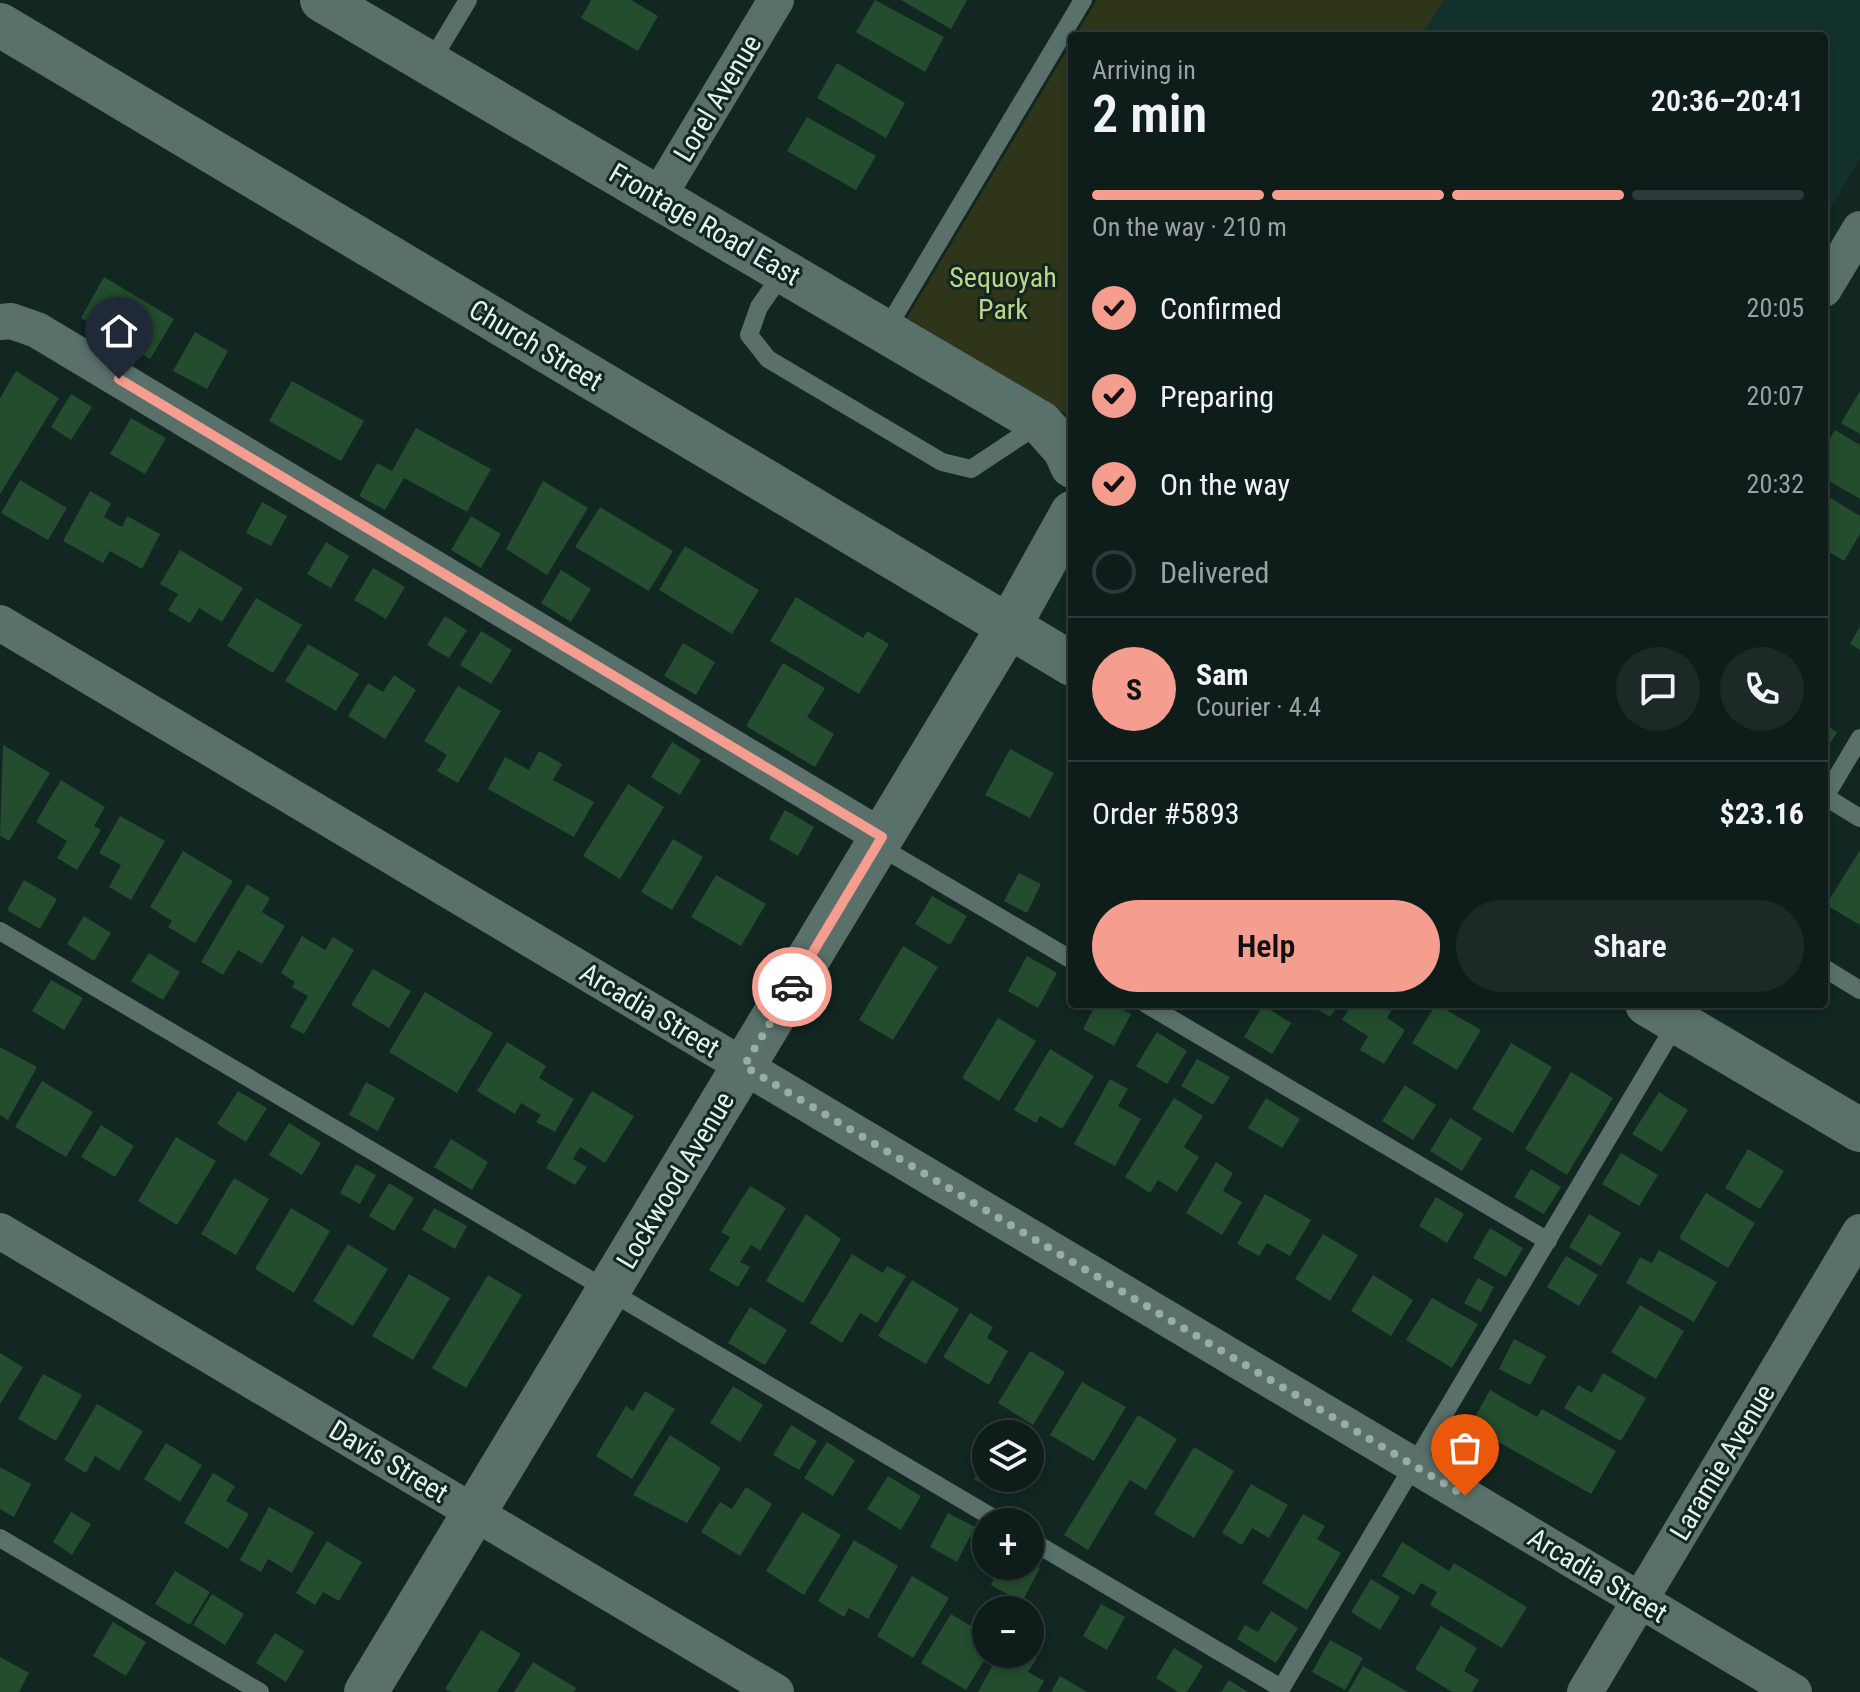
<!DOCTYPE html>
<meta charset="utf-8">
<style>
:root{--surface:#0e1c1a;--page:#1c2927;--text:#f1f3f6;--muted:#9ba1a2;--line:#2e3a39;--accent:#f59d8f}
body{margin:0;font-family:"Roboto Condensed",sans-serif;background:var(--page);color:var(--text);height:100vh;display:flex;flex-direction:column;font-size:30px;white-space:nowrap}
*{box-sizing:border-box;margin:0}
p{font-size:26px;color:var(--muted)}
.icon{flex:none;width:44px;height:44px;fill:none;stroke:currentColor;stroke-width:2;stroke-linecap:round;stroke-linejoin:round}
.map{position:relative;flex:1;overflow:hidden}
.details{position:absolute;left:1068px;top:32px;width:760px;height:976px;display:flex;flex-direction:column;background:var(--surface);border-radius:8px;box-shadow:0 4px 12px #0003,0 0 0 2px var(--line)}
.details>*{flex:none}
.buttons{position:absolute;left:972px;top:1420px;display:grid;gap:16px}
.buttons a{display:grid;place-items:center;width:72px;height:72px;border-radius:50%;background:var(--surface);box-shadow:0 4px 12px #0003,0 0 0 2px var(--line);font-size:40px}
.pin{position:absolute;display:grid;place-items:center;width:68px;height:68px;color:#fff;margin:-82px -34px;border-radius:50% 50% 50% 0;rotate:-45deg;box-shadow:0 0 8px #0007}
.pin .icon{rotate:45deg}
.courier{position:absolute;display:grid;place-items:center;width:80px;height:80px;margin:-40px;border:6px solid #f59d8f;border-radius:50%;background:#fff;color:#222;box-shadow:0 2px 10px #0007}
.head em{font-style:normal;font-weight:600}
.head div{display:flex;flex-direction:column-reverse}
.head{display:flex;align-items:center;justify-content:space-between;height:136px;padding:0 24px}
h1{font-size:52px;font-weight:600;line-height:60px}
.bar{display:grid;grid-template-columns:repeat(4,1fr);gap:12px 8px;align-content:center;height:96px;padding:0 24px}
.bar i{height:10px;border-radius:6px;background:var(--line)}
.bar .active{background:var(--accent)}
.bar p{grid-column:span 4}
.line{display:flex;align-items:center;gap:20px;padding:0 24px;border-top:2px solid var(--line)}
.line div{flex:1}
.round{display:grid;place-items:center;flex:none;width:84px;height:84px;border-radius:42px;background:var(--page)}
ol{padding:0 24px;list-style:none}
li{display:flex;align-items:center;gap:24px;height:88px}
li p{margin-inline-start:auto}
li .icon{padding:8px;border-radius:50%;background:var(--accent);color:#111;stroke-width:4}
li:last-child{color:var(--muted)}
li i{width:44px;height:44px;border:4px solid var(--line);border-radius:50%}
.button{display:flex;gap:16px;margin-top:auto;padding:16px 24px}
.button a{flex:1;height:92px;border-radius:48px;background:var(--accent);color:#111;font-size:32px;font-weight:600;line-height:92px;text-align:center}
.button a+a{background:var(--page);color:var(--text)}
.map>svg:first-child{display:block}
</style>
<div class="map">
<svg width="1860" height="1692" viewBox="0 0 1860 1692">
<rect width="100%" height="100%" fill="#122622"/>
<!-- built -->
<path fill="#13312c" d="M1444,0h416v158l-36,61v-183h-402z"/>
<!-- green -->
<path fill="#2e3518" d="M1097,0h347l-22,36h-347z
M1072,42v376l-165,-100z"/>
<!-- building -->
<path fill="#234d2e" d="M591,0h40l27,16 -20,35 -57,-33z
M875,0l69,37 -19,35 -69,-40z
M901,0h66l-16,29z
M837,63l68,40 -19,35 -69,-40z
M807,117l69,39 -20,34 -69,-39z
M104,277l70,42 -24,40 -69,-41z
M195,332l33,19 -21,38 -34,-18z
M16,371l43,27 -59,96v-96z
M292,381l72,40 -23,40 -72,-40z
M1860,391v43l-19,-11z
M71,394l21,13 -21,33 -20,-13z
M131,418l35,20 -21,36 -35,-20z
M416,428l75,41 -24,43 -63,-34 -19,32 -26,-14 18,-33 15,8z
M1835,430l25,15v54l-36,-21v-29z
M20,480l47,28 -19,32 -47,-27z
M543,481l45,27 -41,67 -41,-26z
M90,491l21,12 -7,14 18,10 5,-11 33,18 -18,35 -32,-18 -7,12 -40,-22z
M1824,494l36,22v18l-16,27 -20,-12z
M262,502l25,14 -16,30 -25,-13z
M600,507l73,44 -24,40 -74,-44z
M471,516l30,18 -20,34 -30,-18z
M326,542l23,14 -18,32 -24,-14z
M685,546l74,44 -27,44 -73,-44z
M180,550l63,38 -21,34 -23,-14 -9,15 -22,-13 10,-16 -18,-10z
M373,568l32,19 -19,32 -32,-19z
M561,570l30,19 -20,33 -30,-19z
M796,597l67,41 4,-7 22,13 -30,50 -89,-53z
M256,598l46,27 -29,48 -46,-27z
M445,616l22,14 -18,28 -22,-13z
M1860,627v23l-10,-6z
M481,631l31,19 -21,34 -31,-19z
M683,643l32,19 -19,33 -32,-19z
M308,644l51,30 -23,37 -51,-30z
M783,663l42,25 -18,29 27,17 -19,33 -69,-41z
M394,675l22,15 -31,49 -37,-23 20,-33 15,9z
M458,686l43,25 -43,72 -21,-12 10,-16 -23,-14z
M1824,724l13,8 -13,21z
M672,742l29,18 -21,35 -29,-18z
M3,745l47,28 -41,68 -9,-5z
M1010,749l44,24 -24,45 -45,-23z
M539,751l23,13 -9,16 41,22 -20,35 -86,-48 17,-32 24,13z
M61,780l44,27 -11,19 7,4 -24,40 -20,-12 10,-17 -31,-19z
M628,784l36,23 -44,72 -37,-23z
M785,810l29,17 -16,29 -29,-17z
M120,816l45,25 -34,59 -22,-13 12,-22 -22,-12z
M673,839l30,18 -31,53 -31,-18z
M1860,850v75l-34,-20z
M183,851l50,30 -38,62 -27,-16 4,-6 -22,-14z
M1019,873l22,11 -14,29 -23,-12z
M716,875l50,29 -25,42 -50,-29z
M24,880l33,19 -17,30 -33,-19z
M247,884l23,14 -8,14 23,14 -23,38 -24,-14 -15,25 -22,-13z
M932,896l35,20 -17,29 -35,-21z
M84,916l27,17 -17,28 -27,-17z
M302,936l23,14 8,-13 21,13 -50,84 -14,-7 18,-31 -16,-9 3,-5 -14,-9z
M903,946l35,21 -45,73 -34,-20z
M149,953l31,19 -17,28 -32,-19z
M1027,956l30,17 -19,35 -30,-17z
M373,969l38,22 -22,37 -38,-23z
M51,980l32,18 -19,32 -32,-19z
M425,992l68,41 -36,60 -68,-41z
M1096,1004h15l20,10 -17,32 -31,-17z
M1309,1004h30l-9,13z
M1352,1004h43l-8,14 18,12 -21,34 -24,-14 8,-14 -26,-16z
M1436,1004l45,26 -24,40 -45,-27z
M1263,1005l28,18 -19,31 -28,-17z
M998,1018l38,23 -37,60 -37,-23z
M1157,1032l30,19 -20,33 -31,-18z
M507,1042l39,24 -7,12 35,21 -19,33 -19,-10 5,-7 -20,-12 -6,11 -38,-23z
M1511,1043l41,24 -39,66 -41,-24z
M0,1047l37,20 -29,53 -8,-5z
M1050,1049l44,27 -32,53 -22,-13 -4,7 -22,-13z
M1197,1059l33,18 -17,28 -32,-19z
M1571,1072l42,26 -46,77 -42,-26z
M1110,1079l18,10 -10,17 23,13 -26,47 -41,-22z
M42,1081l51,31 -27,45 -51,-30z
M366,1082l29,16 -17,33 -29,-16z
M1405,1085l31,20 -23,35 -31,-19z
M238,1091l29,17 -21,34 -29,-18z
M592,1091l42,25 -29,47 -25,-16 -7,12 14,8 -12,18 -29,-17z
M1659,1092l29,18 -26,42 -30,-18z
M1174,1098l29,18 -19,31 15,10 -22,35 -19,-12 -8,13 -25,-16z
M1266,1098l34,21 -18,29 -34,-20z
M1450,1118l32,20 -20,33 -32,-20z
M289,1123l32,20 -19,32 -33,-20z
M101,1125l33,21 -19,31 -34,-20z
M176,1137l40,24 -39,64 -39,-24z
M451,1139l37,23 -16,28 -38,-23z
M1748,1149l36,22 -24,38 -35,-21z
M1621,1153l37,22 -19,31 -37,-22z
M1216,1162l17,11 -10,18 19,11 -20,33 -36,-22z
M356,1164l20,11 -16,29 -20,-11z
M1531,1169l30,18 -17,27 -30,-17z
M234,1178l35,21 -33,56 -35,-21z
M389,1183l25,15 -20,33 -25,-15z
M750,1186l36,22 -26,43 -9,-6 -11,17 10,5 -12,20 -29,-17 21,-33 -9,-5z
M1706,1193l49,30 -27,45 -49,-30z
M1265,1194l46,26 -21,36 -23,-13 -8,13 -22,-12z
M1436,1197l28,17 -17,29 -28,-17z
M291,1208l39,23 -36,62 -39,-24z
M434,1208l33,18 -12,23 -33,-19z
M806,1214l35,25 -38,64 -37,-22z
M1589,1214l32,19 -20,33 -32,-19z
M1490,1228l33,20 -17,29 -33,-19z
M1323,1234l35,21 -28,46 -35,-22z
M348,1244l40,25 -35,57 -40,-25z
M1659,1250l58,32 -23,40 -68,-39 14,-26 12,6z
M852,1254l31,19 4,-7 19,10 -29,47 -17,-10 -18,30 -32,-20z
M1566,1256l32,19 -19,31 -32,-19z
M409,1274l41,24 -37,62 -41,-24z
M488,1275l34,20 -56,93 -34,-20z
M1373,1275l40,25 -22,36 -40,-25z
M1478,1278l16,9 -13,25 -17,-9z
M912,1280l47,29 -33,55 -48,-28z
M1432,1298l46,26 -26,44 -46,-28z
M1640,1305l44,26 -28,48 -45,-27z
M750,1307l37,23 -22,35 -37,-22z
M970,1313l23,14 -6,11 21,13 -19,34 -46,-28z
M1514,1339l32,17 -16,29 -31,-16z
M1030,1351l35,21 -32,53 -35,-22z
M0,1353l23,14 -23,37z
M1603,1373l43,25 -25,43 -57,-33 14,-23 14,8z
M43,1374l39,21 -26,46 -38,-22z
M1082,1382l44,25 -32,54 -44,-26z
M733,1386l30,19 -23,37 -30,-19z
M1490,1390l47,27 5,-8 74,42 -25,43 -121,-68z
M645,1391l30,18 -43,70 -36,-23 30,-50 7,5z
M97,1404l46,27 -24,40 -24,-15 -9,17 -22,-13z
M1138,1415l39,24 -31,51 -16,-10 -42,70 -24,-15z
M791,1425l26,16 -18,29 -26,-15z
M670,1435l51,33 -34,55 -54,-28z
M827,1442l28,18 -22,36 -29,-18z
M166,1443l36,22 -22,37 -36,-23z
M1194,1447l40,24 -40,67 -40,-24z
M986,1457v21h21l-8,15 -25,-14z
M0,1467l31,17 -17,33 -14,-8z
M213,1473l22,13 -9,15 23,13 -21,35 -44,-26z
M888,1476l33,20 -20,34 -34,-21z
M1251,1484l37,21 -19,33 -17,-10 -10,17 -20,-12z
M746,1487l26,17 -32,52 -39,-24 19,-30 12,7z
M269,1507l45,25 -22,41 -24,-14 -7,13 -21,-12z
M71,1512l20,12 -19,31 -19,-13z
M802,1512l39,23 -37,60 -38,-24z
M948,1513l27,14 -18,35 -27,-15z
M1303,1514l22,12 -8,13 24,14 -34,57 -45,-27z
M854,1540l44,26 -30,53 -19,-11 -5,9 -26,-16z
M327,1541l35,21 -23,39 -16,-9 -8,13 -19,-12z
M1402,1542l47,29 5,-8 73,44 -25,41 -72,-43 7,-13 -16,-9 -7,12 -32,-19z
M1030,1563l10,5 -18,34 -31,-17 9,-19h30z
M175,1571l35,21 -20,33 -35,-21z
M912,1576l37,22 -36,60 -36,-22z
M1371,1579l29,18 -20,33 -29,-18z
M212,1594l32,20 -19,31 -32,-20z
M1101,1604l24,13 -18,33 -24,-14z
M1271,1611l27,17 -22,35 -39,-24 8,-14 13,7z
M951,1614l35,21 2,19 -22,36 -45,-27z
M113,1622l33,20 -20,34 -33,-20z
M1441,1626l36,22 -13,23 15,9 -7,12h-20l-37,-23z
M481,1630l40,24 -24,38h-46l-6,-3z
M275,1633l29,18 -18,31 -30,-19z
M1330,1640l33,18 -18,32 -33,-18z
M1174,1648l29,18 -16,26h-9l-22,-14z
M999,1654h31l7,4 -9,14 16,9 -6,11h-60z
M0,1657l29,16 -10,19h-19z
M533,1662l43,26 -2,4h-60z
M1363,1666l45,26h-60z
M1060,1676l27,16h-36z
M1229,1680l19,12h-27z"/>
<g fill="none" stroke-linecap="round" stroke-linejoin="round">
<!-- lane -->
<path stroke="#5a706b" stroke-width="18" d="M430,63l38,-63
M784,271l-25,36 -10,28 19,24 174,103 29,7 68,-45
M886,330l197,-330
M1824,796l36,22
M1825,797l35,-59
M877,845l195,115
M0,931l1000,591
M1824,968l36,22
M1146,1004l402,237
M0,1538l260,154
M1030,1540l251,148
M1279,1692l398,-670"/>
<!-- street -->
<path stroke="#5a706b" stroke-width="36" d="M658,197l118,-197
M1824,289l36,-60
M0,322l11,-1 26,9 845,507
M0,623l1794,1069
M0,1231l776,461
M1585,1692l275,-460"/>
<!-- secondary -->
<path stroke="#5a706b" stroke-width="44" d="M322,0l719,423 24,27 7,16
M0,25l1072,639
M1647,1004l213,126
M366,1692l643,-1066 63,-113"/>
</g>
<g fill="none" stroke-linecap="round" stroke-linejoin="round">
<!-- done -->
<path stroke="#9baba7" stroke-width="8" stroke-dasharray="0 14.4" d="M792,987l-48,79 721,430"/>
<!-- route -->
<path stroke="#f59d8f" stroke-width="10" d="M119,379l763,458 -90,150"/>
</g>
<g text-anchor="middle" stroke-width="6" stroke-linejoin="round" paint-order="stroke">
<!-- street labels -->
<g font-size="28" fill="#e5f2ef" stroke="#122622">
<text transform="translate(717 98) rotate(-59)" y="10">Lorel Avenue</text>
<text transform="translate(705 224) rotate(30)" y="10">Frontage Road East</text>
<text transform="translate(536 345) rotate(31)" y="10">Church Street</text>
<text transform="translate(650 1010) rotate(31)" y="10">Arcadia Street</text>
<text transform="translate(675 1180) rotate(-59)" y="10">Lockwood Avenue</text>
<text transform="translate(389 1461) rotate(31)" y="10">Davis Street</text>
<text transform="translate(1722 1462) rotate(-59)" y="10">Laramie Avenue</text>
<text transform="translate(1598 1575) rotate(31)" y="10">Arcadia Street</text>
</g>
<!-- park labels -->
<g font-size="28" fill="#c1d488" stroke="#122622">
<text x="1003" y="287">Sequoyah<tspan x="1003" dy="32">Park</tspan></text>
</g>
</g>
</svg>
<div class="buttons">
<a><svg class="icon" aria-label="layers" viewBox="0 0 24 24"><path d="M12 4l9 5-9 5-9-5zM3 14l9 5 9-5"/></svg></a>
<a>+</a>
<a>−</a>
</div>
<div class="pin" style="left:1465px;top:1496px;background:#ea580c"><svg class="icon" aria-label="bag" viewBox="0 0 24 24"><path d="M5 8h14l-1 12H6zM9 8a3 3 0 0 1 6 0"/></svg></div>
<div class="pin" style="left:119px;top:379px;background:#1f2937"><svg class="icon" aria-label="home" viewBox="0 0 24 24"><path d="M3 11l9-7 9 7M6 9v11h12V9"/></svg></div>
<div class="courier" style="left:792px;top:987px"><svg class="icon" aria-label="car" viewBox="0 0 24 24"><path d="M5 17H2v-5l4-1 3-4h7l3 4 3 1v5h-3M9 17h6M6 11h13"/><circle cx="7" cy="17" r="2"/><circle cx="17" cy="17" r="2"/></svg></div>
<section class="details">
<div class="head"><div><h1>2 min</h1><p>Arriving in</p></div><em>20:36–20:41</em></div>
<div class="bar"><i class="active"></i><i class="active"></i><i class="active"></i><i></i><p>On the way · 210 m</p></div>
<ol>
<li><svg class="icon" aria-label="check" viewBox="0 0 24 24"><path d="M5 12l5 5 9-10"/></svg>Confirmed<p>20:05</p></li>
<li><svg class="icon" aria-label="check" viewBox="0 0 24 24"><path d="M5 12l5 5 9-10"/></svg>Preparing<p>20:07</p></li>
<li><svg class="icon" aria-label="check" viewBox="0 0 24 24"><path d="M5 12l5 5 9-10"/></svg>On the way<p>20:32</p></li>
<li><i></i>Delivered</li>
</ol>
<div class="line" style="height:144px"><b class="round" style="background:var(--accent);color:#111">S</b><div><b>Sam</b><p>Courier · 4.4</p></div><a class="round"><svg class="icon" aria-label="chat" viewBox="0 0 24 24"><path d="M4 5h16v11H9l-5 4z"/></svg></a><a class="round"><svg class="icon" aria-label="phone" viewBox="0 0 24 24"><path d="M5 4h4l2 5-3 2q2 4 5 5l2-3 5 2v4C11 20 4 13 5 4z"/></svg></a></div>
<div class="line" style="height:104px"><div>Order #5893</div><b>$23.16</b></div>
<div class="button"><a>Help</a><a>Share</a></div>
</section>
</div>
